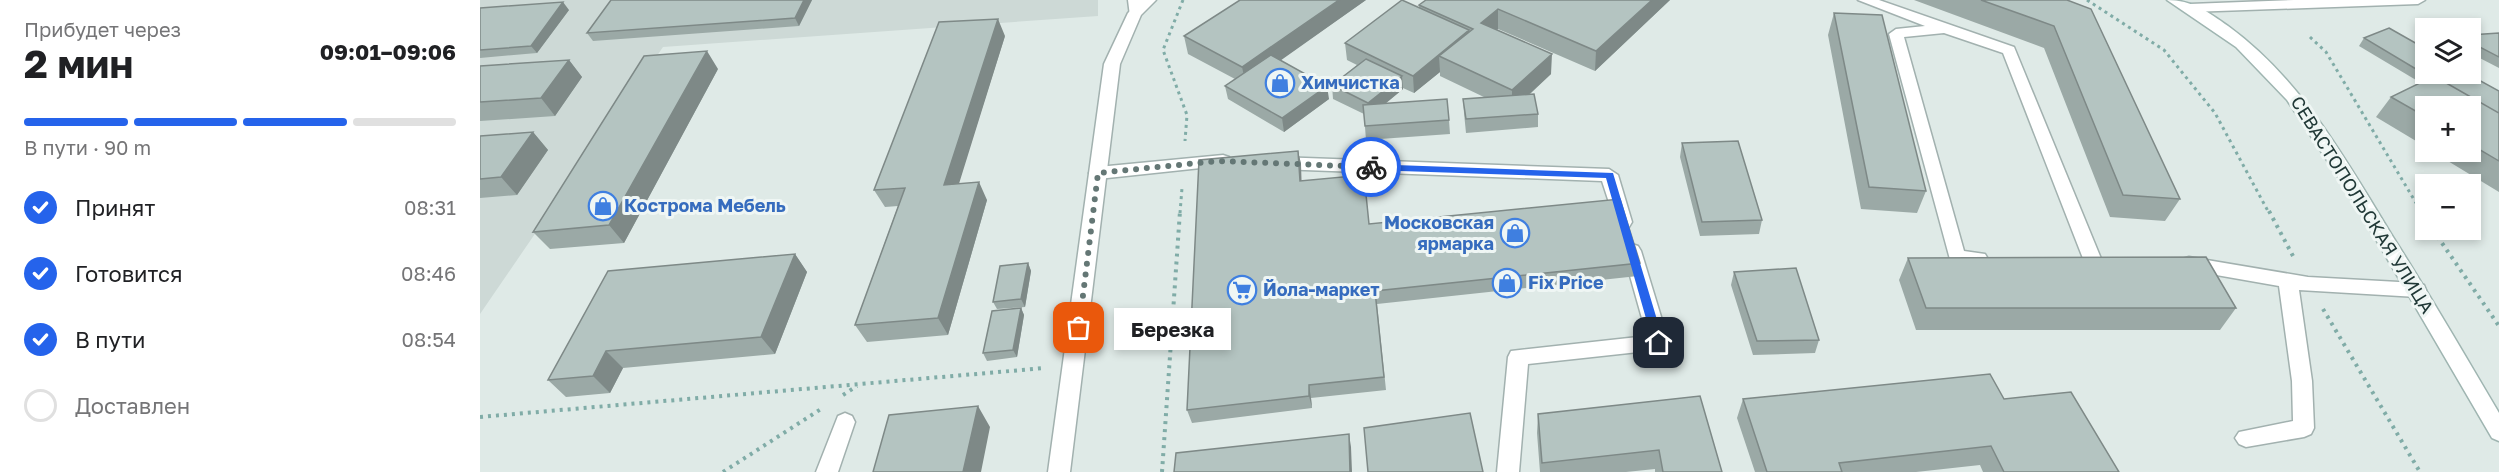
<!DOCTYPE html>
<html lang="ru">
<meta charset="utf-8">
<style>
:root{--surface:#fff;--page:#f2f2f2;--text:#202124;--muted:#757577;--line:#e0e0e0;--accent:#2563eb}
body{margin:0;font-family:"Golos Text",sans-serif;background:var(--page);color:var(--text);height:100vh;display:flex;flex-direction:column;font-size:22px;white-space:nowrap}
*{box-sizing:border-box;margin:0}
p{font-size:20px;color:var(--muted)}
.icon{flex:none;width:33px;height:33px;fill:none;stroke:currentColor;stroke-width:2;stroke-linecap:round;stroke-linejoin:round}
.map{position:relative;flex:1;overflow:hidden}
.details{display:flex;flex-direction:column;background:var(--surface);width:480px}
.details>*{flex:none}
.controls{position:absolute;left:1935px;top:18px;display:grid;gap:12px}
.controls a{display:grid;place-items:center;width:66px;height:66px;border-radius:0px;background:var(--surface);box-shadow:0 3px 9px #0003;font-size:30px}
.pin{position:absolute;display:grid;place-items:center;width:51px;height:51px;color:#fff;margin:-26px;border-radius:12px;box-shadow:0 3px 9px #0006}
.courier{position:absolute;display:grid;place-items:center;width:60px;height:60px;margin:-30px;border:4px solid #2563eb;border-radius:50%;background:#fff;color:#222;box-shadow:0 2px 8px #0007}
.bubble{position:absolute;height:42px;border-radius:0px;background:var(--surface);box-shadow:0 3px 9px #0003;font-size:20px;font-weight:700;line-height:42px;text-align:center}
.summary em{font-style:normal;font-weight:700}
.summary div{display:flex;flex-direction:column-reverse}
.summary{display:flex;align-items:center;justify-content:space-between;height:102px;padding:0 24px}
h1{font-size:39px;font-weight:700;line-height:45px}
.bar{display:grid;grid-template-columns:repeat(4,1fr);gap:9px 6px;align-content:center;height:72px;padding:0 24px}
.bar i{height:8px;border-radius:4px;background:var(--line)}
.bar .selected{background:var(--accent)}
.bar p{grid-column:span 4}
ol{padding:0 24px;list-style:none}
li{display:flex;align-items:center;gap:18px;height:66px}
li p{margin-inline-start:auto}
li .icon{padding:6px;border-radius:50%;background:var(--accent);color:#fff;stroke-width:4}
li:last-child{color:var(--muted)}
li i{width:33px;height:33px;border:3px solid var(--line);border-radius:50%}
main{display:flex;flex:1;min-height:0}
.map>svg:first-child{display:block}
</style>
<main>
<section class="details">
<div class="summary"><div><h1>2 мин</h1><p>Прибудет через</p></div><em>09:01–09:06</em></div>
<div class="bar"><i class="selected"></i><i class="selected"></i><i class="selected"></i><i></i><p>В пути · 90 m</p></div>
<ol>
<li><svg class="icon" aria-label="check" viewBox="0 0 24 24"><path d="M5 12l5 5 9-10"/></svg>Принят<p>08:31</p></li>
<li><svg class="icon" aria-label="check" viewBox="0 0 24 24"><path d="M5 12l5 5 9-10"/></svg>Готовится<p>08:46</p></li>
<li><svg class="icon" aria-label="check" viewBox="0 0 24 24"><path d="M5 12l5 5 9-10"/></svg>В пути<p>08:54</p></li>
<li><i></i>Доставлен</li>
</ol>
</section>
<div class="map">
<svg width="2019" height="472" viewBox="0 0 2019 472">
<rect width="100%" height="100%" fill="#dfeae7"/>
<!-- built -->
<path fill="#cdd9d6" d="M0,0h618v16l-435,31 -183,267z"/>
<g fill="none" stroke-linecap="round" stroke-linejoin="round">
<!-- lane casing -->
<g stroke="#a2b1af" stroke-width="3">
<path id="lane" d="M648,0h14l-2,16h-10z
M1378,0h21l135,47 88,214 -3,5h-12l-3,-5 -81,-208 -59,-20 -40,4 60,214 21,3 3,5 -3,5 -6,2 -28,-3 -62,-229 7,-5 29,-3z
M743,155l6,2 2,4 -2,4 -131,14 -9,-6 9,-6z
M798,157l331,12 9,6 14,47 -3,5h-12l-15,-46 -324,-12 -8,-6z
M1152,244l6,2 3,5 28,92 -3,6 -138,15 -9,108h-22l11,-115 3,-6 136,-15 -24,-85 3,-5z
M1709,257l119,20 109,6 7,2 2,5 -2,5 -7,2 -118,-7 13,91 2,47 -3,6 -7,3 -58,10 -7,-3 -4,-6 4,-6 54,-11 -1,-40 -13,-95 -97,-17 -2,-5 2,-5z
M365,413l7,3 3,6 -17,50h-22l22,-56z"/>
</g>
<!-- street casing -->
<g stroke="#a2b1af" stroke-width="3">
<path id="street" d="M661,0h15l-15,15 -21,49 -50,408h-22l56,-408 24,-51z
M1814,0h131l-7,4 -228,8 -7,-4 7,-4z"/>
</g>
<!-- secondary casing -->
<g stroke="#9fb5b1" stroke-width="3">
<path id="secondary" d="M1687,0c25,0 41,12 61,26 74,54 118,134 165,211 37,58 71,117 106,176v28l-7,-3 -142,-243 -63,-95 -51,-53z"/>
</g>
<!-- path-far1 -->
<path stroke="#80aca7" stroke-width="3" stroke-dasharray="3 4" stroke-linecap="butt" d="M703,0l-20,50 24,65 -2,26
M1607,0l77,50 51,63 54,100
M1830,37l16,15 96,161
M700,213l2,-25"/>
<!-- path -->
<path stroke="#80aca7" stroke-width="4" stroke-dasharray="3 5" stroke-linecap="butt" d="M1789,211l24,45
M1941,211l5,8
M1953,230l66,96
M1843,309l97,163
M363,395l14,-9
M0,417l565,-49
M243,472l98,-63
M682,472l18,-261"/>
<!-- lane -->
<use href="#lane" fill="#fff" fill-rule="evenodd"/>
<!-- street -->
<use href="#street" fill="#fff" fill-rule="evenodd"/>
<!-- secondary -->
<use href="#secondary" fill="#fff" fill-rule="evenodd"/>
</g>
<!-- wall -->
<path fill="#9ba9a6" d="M131,0h201l-13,26 -206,15 -6,-8z
M886,0l-86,60 49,39 -45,33 -56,-33 -3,-13 10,-7 -47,-25 -4,-18z
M1190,0l-75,71 -97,-42 -1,1 54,44 -22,21 9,19v13l-72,6 -2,-20 -1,-14 23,-1 -46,-22v-4l-26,21 -11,-5v1l-18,15 64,16 1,14 -84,6 -2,-26 -31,-15 -1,-14 25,-20 -10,-5 -2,-17 74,-35v-3z
M1434,0h153l113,199 -15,22 -55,-4 -66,-169z
M0,8l89,2 -32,43 -57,5z
M1354,13l92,178 -9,22 -56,-4 -33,-174z
M2019,33v35l-29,-15v-18z
M525,36l-47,148 29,16 -39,135 -81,7 -12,-17 43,-119 -13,1 -11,-17z
M1884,38l135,53v101l-66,-40h37v-46h-44v41l-50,-30 15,-20 30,-14 -62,-37z
M89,60l13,17 -27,39 -75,5v-55z
M238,69l-94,174 -74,6 -17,-17z
M53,132l15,18 -31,45 -37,3v-62z
M1202,143l80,77 -3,14 -59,2 -20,-79z
M818,151l3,13v17l68,43 271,39 -2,13 -261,28 9,86 -75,8 1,10 -120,15 -5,-13z
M315,254l12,18 -32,82 -152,14 -13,25 -44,4 -18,-17z
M1428,258l328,50 -16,22h-304l-17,-50z
M548,263l3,8 -6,36 -28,2 -4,-7z
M1254,272l85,68 -4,13 -62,2 -22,-70z
M541,308l3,7 -7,42 -30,4 -4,-8z
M1220,396l22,76h-67v-3l-29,3h-86l-3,-39 1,-19z
M1263,399h261l115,73h-136l-3,-7 -64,7h-161l-18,-54z"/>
<!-- shaded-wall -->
<path fill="#7e8987" d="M324,0h8l-13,26 -4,-8z
M859,0h27l-120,85 -4,-18z
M1172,0h18l-75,71 1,-20z
M83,2l6,8 -32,43 -6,-7z
M1018,9v20l-17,13v-19z
M518,19l7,17 -52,167 -9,-18z
M989,30v17l-30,9 1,16 -26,21 -1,-17z
M227,51l11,18 -94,174 -15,-18z
M1072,54l-1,20 -39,36v-20z
M89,60l13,17 -27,39 -14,-18z
M922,76l1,13 -34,28 -1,-14z
M847,86l2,13 -45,33 -2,-14z
M53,132l15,18 -31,45 -16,-18z
M818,151l3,13 1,31 -2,-14z
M499,182l8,18 -39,135 -10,-17z
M315,254l12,18 -32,82 -14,-17z
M548,263l3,8 -6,36 -4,-8z
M541,308l3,7 -7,42 -4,-7z
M126,351l17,17 -13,25 -17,-17z
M829,385l2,13 1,10 -3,-12z
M498,406l12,21 -9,45h-18z
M869,434l2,13 1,25h-2z"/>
<!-- building -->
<path fill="#b4c4c1" stroke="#7e8987" stroke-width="1.5" d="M131,0h193l-9,18 -208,15z
M760,0h99l-97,67 -58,-31z
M922,0l67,30 -56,46 -68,-33z
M946,0h226l-56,51 -98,-42 -17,14 71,31 -40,36 -73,-34 34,-27 -54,-24z
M1501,0h86l24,9 89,190 -57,-4 -69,-169z
M83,2l-32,44 -51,4v-42z
M1354,13l48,2 44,176 -57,-4z
M518,19l-54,166 35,-3 -41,136 -83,7 50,-137 -31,2 65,-168z
M1909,28l37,21v25h42l31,17v22l-65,-37 -3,2 -67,-40z
M2019,33v24l-29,-15v-7z
M227,51l-98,174 -76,7 111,-176z
M791,55l56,31 -45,32 -57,-32z
M886,59l36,17 -34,27 -36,-18z
M89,60l-28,38 -61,4v-36z
M1954,76l65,37v48l-29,-17v-38h-44v11l-35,-20z
M1054,94l4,20 -72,5 -3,-20z
M967,99l2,21 -84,6 -2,-21z
M53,132l-32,45 -21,2v-43z
M1258,141l24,79 -60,2 -20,-79z
M818,151l2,30 64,-6 5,49 251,-25 20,64 -265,28 9,86 -75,8v11l-122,14 12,-250z
M315,254l-34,83 -155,14 -13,25 -45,4 60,-109z
M1726,257l30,51h-310l-18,-50z
M548,263l-7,36 -28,3 7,-36z
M1316,268l23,72 -62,1 -23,-69z
M541,308l-8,42 -30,3 9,-42z
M1510,374l14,25 67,-7 48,80h-115l-13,-26 -152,17 3,9h-75l-24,-73z
M1220,396l22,76h-59l-4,-22 -117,13 -4,-49z
M498,406l-15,66h-90l16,-57z
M990,413l13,59h-115l-4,-44z
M869,434l1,38h-176l2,-19z"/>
<!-- route -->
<path fill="#2563eb" d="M888,164l245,9 51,170 -2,3h-7l-2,-3 -47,-165 -235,-8 -3,-1z"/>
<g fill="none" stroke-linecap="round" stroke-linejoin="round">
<!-- done -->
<path stroke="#647775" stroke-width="6" stroke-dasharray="0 10.8" d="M599,328l19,-155 120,-12 153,6"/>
</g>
<!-- icons -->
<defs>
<g id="shop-ring" transform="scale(1.5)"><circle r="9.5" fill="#eff6f4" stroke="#3f7fe0" stroke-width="1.5"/><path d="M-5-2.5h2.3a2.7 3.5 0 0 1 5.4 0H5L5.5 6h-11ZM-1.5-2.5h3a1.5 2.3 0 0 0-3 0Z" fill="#3f7fe0"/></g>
<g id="supermarket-ring" transform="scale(1.5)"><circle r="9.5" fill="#eff6f4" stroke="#3f7fe0" stroke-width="1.5"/><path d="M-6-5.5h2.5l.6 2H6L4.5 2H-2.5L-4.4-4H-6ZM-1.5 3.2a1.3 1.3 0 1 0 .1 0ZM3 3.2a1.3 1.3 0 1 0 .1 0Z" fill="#3f7fe0"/></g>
</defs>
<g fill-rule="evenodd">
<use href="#shop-ring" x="800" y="83"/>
<use href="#shop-ring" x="123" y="206"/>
<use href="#shop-ring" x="1035" y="233"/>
<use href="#shop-ring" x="1027" y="283"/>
<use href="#supermarket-ring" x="762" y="290"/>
</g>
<g text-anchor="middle" stroke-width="6" stroke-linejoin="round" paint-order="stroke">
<!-- shop labels -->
<g font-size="18" font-weight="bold" fill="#366cbe" stroke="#eff6f4" text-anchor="start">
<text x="821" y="89">Химчистка</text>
<text x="144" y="212">Кострома Мебель</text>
<text x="1014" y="229" text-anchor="end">Московская<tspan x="1014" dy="21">ярмарка</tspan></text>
<text x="1048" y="289">Fix Price</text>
<text x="783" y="296">Йола-маркет</text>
</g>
<!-- street labels -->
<g font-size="18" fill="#213937" stroke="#eff6f4">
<text transform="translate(1882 205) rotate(58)" y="6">СЕВАСТОПОЛЬСКАЯ УЛИЦА</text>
</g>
</g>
</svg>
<div class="controls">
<a><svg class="icon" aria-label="layers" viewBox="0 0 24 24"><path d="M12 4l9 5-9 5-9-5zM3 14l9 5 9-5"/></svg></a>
<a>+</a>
<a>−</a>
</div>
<div class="pin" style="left:599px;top:328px;background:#ea580c"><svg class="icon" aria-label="bag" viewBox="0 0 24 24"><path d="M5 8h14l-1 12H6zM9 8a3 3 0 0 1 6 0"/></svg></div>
<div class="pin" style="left:1179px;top:343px;background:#1f2937"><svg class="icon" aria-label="home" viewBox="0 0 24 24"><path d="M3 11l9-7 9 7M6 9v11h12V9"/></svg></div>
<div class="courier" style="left:891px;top:167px"><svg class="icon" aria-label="bike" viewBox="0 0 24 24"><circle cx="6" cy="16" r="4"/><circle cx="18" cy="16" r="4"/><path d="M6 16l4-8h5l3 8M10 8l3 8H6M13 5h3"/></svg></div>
<div class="bubble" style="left:634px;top:308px;width:117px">Березка</div>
</div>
</main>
